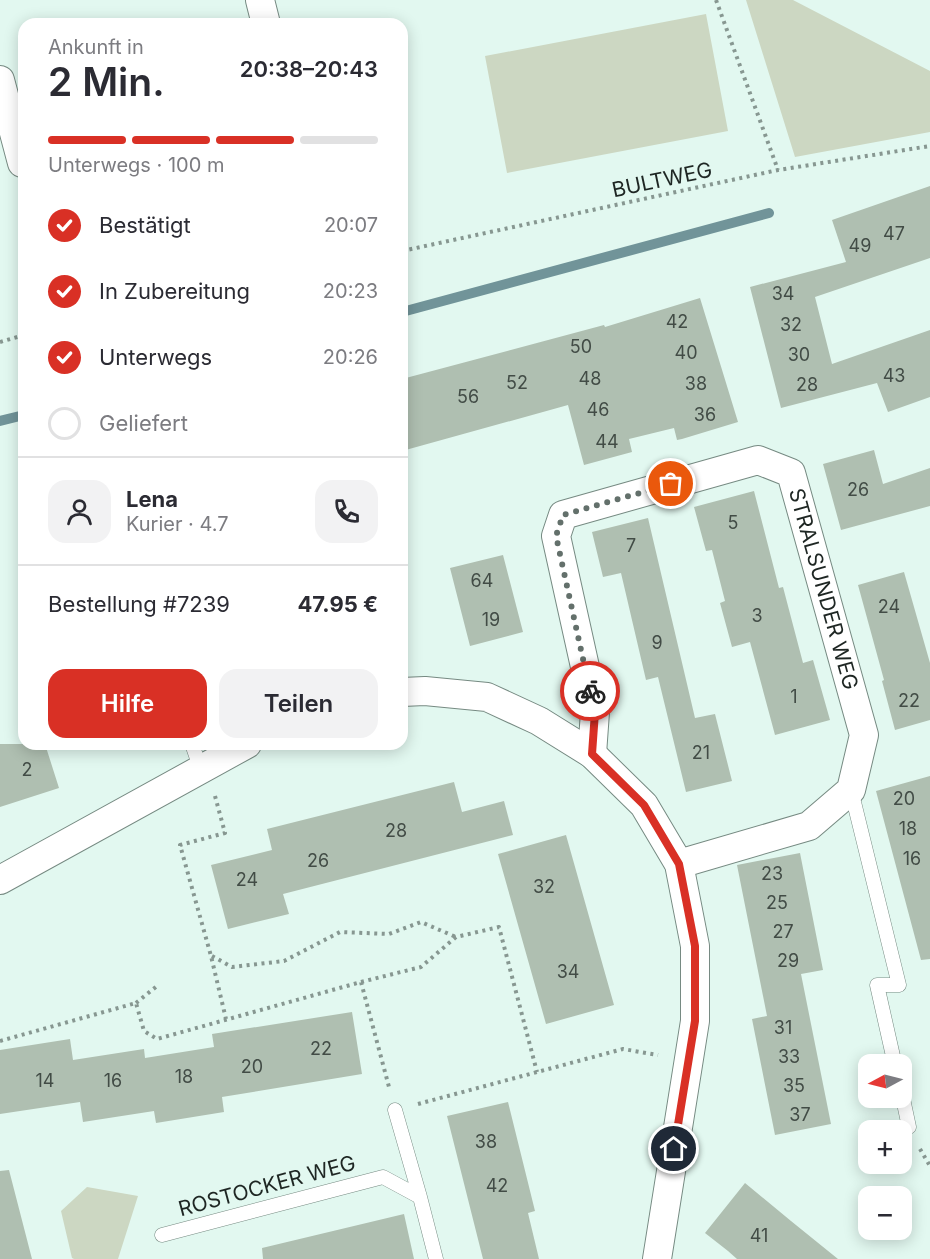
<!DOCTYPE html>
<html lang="de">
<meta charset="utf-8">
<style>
:root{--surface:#fff;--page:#f2f2f3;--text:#2b2b33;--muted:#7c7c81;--line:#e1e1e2;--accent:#d93025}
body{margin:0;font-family:Inter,sans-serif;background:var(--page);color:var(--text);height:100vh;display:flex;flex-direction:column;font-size:22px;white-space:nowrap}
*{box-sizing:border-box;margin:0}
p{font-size:20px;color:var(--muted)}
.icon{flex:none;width:33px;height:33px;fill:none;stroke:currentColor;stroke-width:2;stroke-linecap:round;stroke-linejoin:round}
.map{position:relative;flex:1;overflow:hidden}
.panel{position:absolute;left:18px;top:18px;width:390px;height:732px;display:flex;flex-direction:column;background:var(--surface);border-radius:18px;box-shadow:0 3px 15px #0003}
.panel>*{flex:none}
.needle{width:39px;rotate:263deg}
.fabs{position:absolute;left:858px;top:1054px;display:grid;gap:12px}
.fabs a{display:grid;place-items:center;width:54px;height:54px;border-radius:12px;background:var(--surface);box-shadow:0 3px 15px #0003;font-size:30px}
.pin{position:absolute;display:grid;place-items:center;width:51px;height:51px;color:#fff;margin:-26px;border:3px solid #fff;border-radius:50%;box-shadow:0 2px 6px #0007}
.courier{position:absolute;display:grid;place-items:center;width:60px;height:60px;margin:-30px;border:4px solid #d93025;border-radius:50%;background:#fff;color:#222;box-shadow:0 2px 8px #0007}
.headline em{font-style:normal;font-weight:600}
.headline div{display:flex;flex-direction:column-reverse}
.headline{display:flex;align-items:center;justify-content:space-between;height:102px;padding:0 30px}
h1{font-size:39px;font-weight:600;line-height:45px}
.bar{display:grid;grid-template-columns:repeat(4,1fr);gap:9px 6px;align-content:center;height:72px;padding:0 30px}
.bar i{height:8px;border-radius:4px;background:var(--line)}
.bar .selected{background:var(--accent)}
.bar p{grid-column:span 4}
.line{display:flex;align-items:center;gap:15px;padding:0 30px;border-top:2px solid var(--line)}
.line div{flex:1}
.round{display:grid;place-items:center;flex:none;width:63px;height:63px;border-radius:18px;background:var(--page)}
ol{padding:0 30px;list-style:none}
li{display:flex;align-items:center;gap:18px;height:66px}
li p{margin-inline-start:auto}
li .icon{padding:6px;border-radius:50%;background:var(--accent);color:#fff;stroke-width:4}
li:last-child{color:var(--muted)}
li i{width:33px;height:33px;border:3px solid var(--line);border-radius:50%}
.primary-button{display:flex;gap:12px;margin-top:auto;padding:12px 30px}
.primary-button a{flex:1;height:69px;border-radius:18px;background:var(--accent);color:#fff;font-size:24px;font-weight:600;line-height:69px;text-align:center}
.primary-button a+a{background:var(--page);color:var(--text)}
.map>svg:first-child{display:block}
</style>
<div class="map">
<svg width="930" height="1259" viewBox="0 0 930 1259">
<rect width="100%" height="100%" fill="#e2f8f0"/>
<!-- green -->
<path fill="#ccd7c2" d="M746,0h47l137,71v61l-135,25z
M706,14l22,117 -221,42 -22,-117z
M87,1187l51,9 -20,63h-44l-2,-1 -11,-47z"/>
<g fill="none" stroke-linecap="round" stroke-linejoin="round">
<!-- stream -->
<path stroke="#719499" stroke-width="10" d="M402,312l367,-99
M0,421l24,-6"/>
</g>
<!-- building -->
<path fill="#afbfb1" d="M930,186v72l-115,39 17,67 98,-34v67l-42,15 -11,-29 -96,25 -31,-121 96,-25 -14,-42z
M700,298l38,124 -56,17 -5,1 -3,-12 -45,11 3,13 -48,13 -16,-60 -166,46v-72l202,-54 1,2z
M874,450l9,34 47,-16v38l-89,24 -18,-66z
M754,491l25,97 4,-1 20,76 10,-3 17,60 -55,15 -25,-93 -18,5 -12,-44 5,-2 -13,-51 -6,1 -12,-44z
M648,518l47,200 20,-4 17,67 -46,11 -28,-115 -12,3 -25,-107 -18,4 -11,-45z
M503,555l20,77 -53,14 -20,-78z
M904,572l26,91v57l-35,10 -13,-49 2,-1 -26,-95z
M0,744h45l14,44 -59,19z
M930,776v183l-9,1 -45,-169z
M454,782l8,30 42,-11 9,34 -230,59 6,20 -61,15 -17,-64 61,-15 -5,-21z
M566,835l48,170 -68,19 -48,-170z
M800,853l23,117 -22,4 30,150 -56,11 -23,-116 15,-3 -30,-151z
M352,1012l10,62 -140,23 2,15 -68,11 -2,-12 -71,11 -3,-20 -80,12v-64l70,-11 3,21 71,-11 1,9 69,-11 -2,-13z
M508,1102l27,109 -7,2 11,46h-56l-36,-143z
M9,1170l23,89h-32v-88z
M745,1183l46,38 47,38h-101l-9,-8 -23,-18z
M404,1214l10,45h-151l-1,-11z"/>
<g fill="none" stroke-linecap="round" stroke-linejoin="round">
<!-- lane casing -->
<g stroke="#768a82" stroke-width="15">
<path id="lane" d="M192,744l9,26
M851,790l48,195h-22l18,80
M902,1094l7,33
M395,1110l25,87
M162,1235l221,-58 37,20 16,62"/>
</g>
<!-- street casing -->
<g stroke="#768a82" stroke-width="30">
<g id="street">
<path d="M260,0l6,24"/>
<path d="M0,80l22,83 2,-1"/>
<path d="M402,692l23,-1 62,6 52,24 53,33 52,51 35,59 16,82v75l-38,238"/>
<path id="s1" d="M592,754l3,-42 -39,-176 7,-21 195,-55 33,13 73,262 -13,55 -42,36 -130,38"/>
<path d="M0,880l247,-136"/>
</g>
</g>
<!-- path -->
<path stroke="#879791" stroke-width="4" stroke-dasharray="3 4.5" stroke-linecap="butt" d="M716,0l62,170
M402,251l376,-81 152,-24
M0,342l24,-7
M215,796l10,37 -45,12 31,111 15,63
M212,956l20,11 52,-6 56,-29 49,2 32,-12 35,15
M361,982l60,-15 35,-30 43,-10 38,145
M136,1003l21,-17
M0,1041l136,-38 8,28 13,8 204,-57 28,105
M418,1104l205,-55 35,6
M920,1149l10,17"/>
<!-- lane -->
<use href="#lane" stroke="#fff" stroke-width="14"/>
<!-- street -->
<use href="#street" stroke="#fff" stroke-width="28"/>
</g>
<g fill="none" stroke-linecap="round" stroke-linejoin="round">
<!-- done -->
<path stroke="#63706b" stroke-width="6" stroke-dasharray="0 10.8" d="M590,691l-34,-155 7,-21 108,-31"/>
<!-- route -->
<path stroke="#d93025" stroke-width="8" d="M590,691l5,21 -3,42 52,51 35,59 16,82v75l-21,128"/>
</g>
<g text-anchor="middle" stroke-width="5" stroke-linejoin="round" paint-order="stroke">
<!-- number labels -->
<g font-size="18" fill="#424c46">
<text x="894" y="240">47</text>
<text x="860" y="252">49</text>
<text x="783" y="300">34</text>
<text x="677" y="328">42</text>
<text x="791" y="331">32</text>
<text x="581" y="353">50</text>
<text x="686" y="359">40</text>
<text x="799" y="361">30</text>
<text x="894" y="382">43</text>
<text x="590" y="385">48</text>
<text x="517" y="389">52</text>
<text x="696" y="390">38</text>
<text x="807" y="391">28</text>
<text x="468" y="403">56</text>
<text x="598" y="416">46</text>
<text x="705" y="421">36</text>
<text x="607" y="448">44</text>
<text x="858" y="496">26</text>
<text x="733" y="529">5</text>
<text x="631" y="552">7</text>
<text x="482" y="587">64</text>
<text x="889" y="613">24</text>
<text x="757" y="622">3</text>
<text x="491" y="626">19</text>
<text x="657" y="649">9</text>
<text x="794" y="703">1</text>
<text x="909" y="707">22</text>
<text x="701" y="759">21</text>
<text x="27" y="776">2</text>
<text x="904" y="805">20</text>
<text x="908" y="835">18</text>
<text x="396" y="837">28</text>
<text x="912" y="865">16</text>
<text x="318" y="867">26</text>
<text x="772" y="880">23</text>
<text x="247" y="886">24</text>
<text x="544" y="893">32</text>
<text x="777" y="909">25</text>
<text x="783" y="938">27</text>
<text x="788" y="967">29</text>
<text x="568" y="978">34</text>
<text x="783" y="1034">31</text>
<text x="321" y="1055">22</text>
<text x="789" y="1063">33</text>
<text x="252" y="1073">20</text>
<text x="184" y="1083">18</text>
<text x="45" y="1087">14</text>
<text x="113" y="1087">16</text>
<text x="794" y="1092">35</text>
<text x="800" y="1121">37</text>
<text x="486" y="1148">38</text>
<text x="497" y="1192">42</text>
<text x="759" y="1242">41</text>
</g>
<!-- street labels -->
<g font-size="21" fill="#1e2623" stroke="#e2f8f0">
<text transform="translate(662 180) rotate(-12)" y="7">BULTWEG</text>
<text dy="7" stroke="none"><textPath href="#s1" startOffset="603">STRALSUNDER WEG</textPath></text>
<text transform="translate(267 1186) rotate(-15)" y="7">ROSTOCKER WEG</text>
</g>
</g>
</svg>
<div class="fabs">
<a><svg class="needle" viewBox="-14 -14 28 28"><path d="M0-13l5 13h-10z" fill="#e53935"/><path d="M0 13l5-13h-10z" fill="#7c7c81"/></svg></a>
<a>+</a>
<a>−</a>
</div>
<div class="pin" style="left:671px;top:484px;background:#ea580c"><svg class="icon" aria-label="bag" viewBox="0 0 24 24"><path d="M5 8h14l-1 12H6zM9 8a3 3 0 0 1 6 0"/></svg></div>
<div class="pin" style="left:674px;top:1149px;background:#1f2937"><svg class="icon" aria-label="home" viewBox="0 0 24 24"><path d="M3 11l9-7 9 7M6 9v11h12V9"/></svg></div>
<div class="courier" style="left:590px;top:691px"><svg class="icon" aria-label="bike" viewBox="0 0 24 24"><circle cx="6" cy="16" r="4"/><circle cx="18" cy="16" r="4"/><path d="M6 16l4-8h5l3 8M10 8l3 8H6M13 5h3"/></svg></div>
<section class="panel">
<div class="headline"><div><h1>2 Min.</h1><p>Ankunft in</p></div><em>20:38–20:43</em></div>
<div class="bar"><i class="selected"></i><i class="selected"></i><i class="selected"></i><i></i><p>Unterwegs · 100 m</p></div>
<ol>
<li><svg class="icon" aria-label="check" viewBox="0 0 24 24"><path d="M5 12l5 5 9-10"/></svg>Bestätigt<p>20:07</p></li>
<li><svg class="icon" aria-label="check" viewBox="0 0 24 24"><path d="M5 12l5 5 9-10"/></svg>In Zubereitung<p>20:23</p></li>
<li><svg class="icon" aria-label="check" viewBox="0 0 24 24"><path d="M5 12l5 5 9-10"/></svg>Unterwegs<p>20:26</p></li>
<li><i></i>Geliefert</li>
</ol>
<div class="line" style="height:108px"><a class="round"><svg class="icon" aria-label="person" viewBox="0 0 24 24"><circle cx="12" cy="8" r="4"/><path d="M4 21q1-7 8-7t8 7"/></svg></a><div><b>Lena</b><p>Kurier · 4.7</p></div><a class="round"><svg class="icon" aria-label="phone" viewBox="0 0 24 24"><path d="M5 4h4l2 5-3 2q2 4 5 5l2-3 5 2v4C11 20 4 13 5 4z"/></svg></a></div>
<div class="line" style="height:78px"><div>Bestellung #7239</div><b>47.95 €</b></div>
<div class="primary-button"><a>Hilfe</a><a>Teilen</a></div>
</section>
</div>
